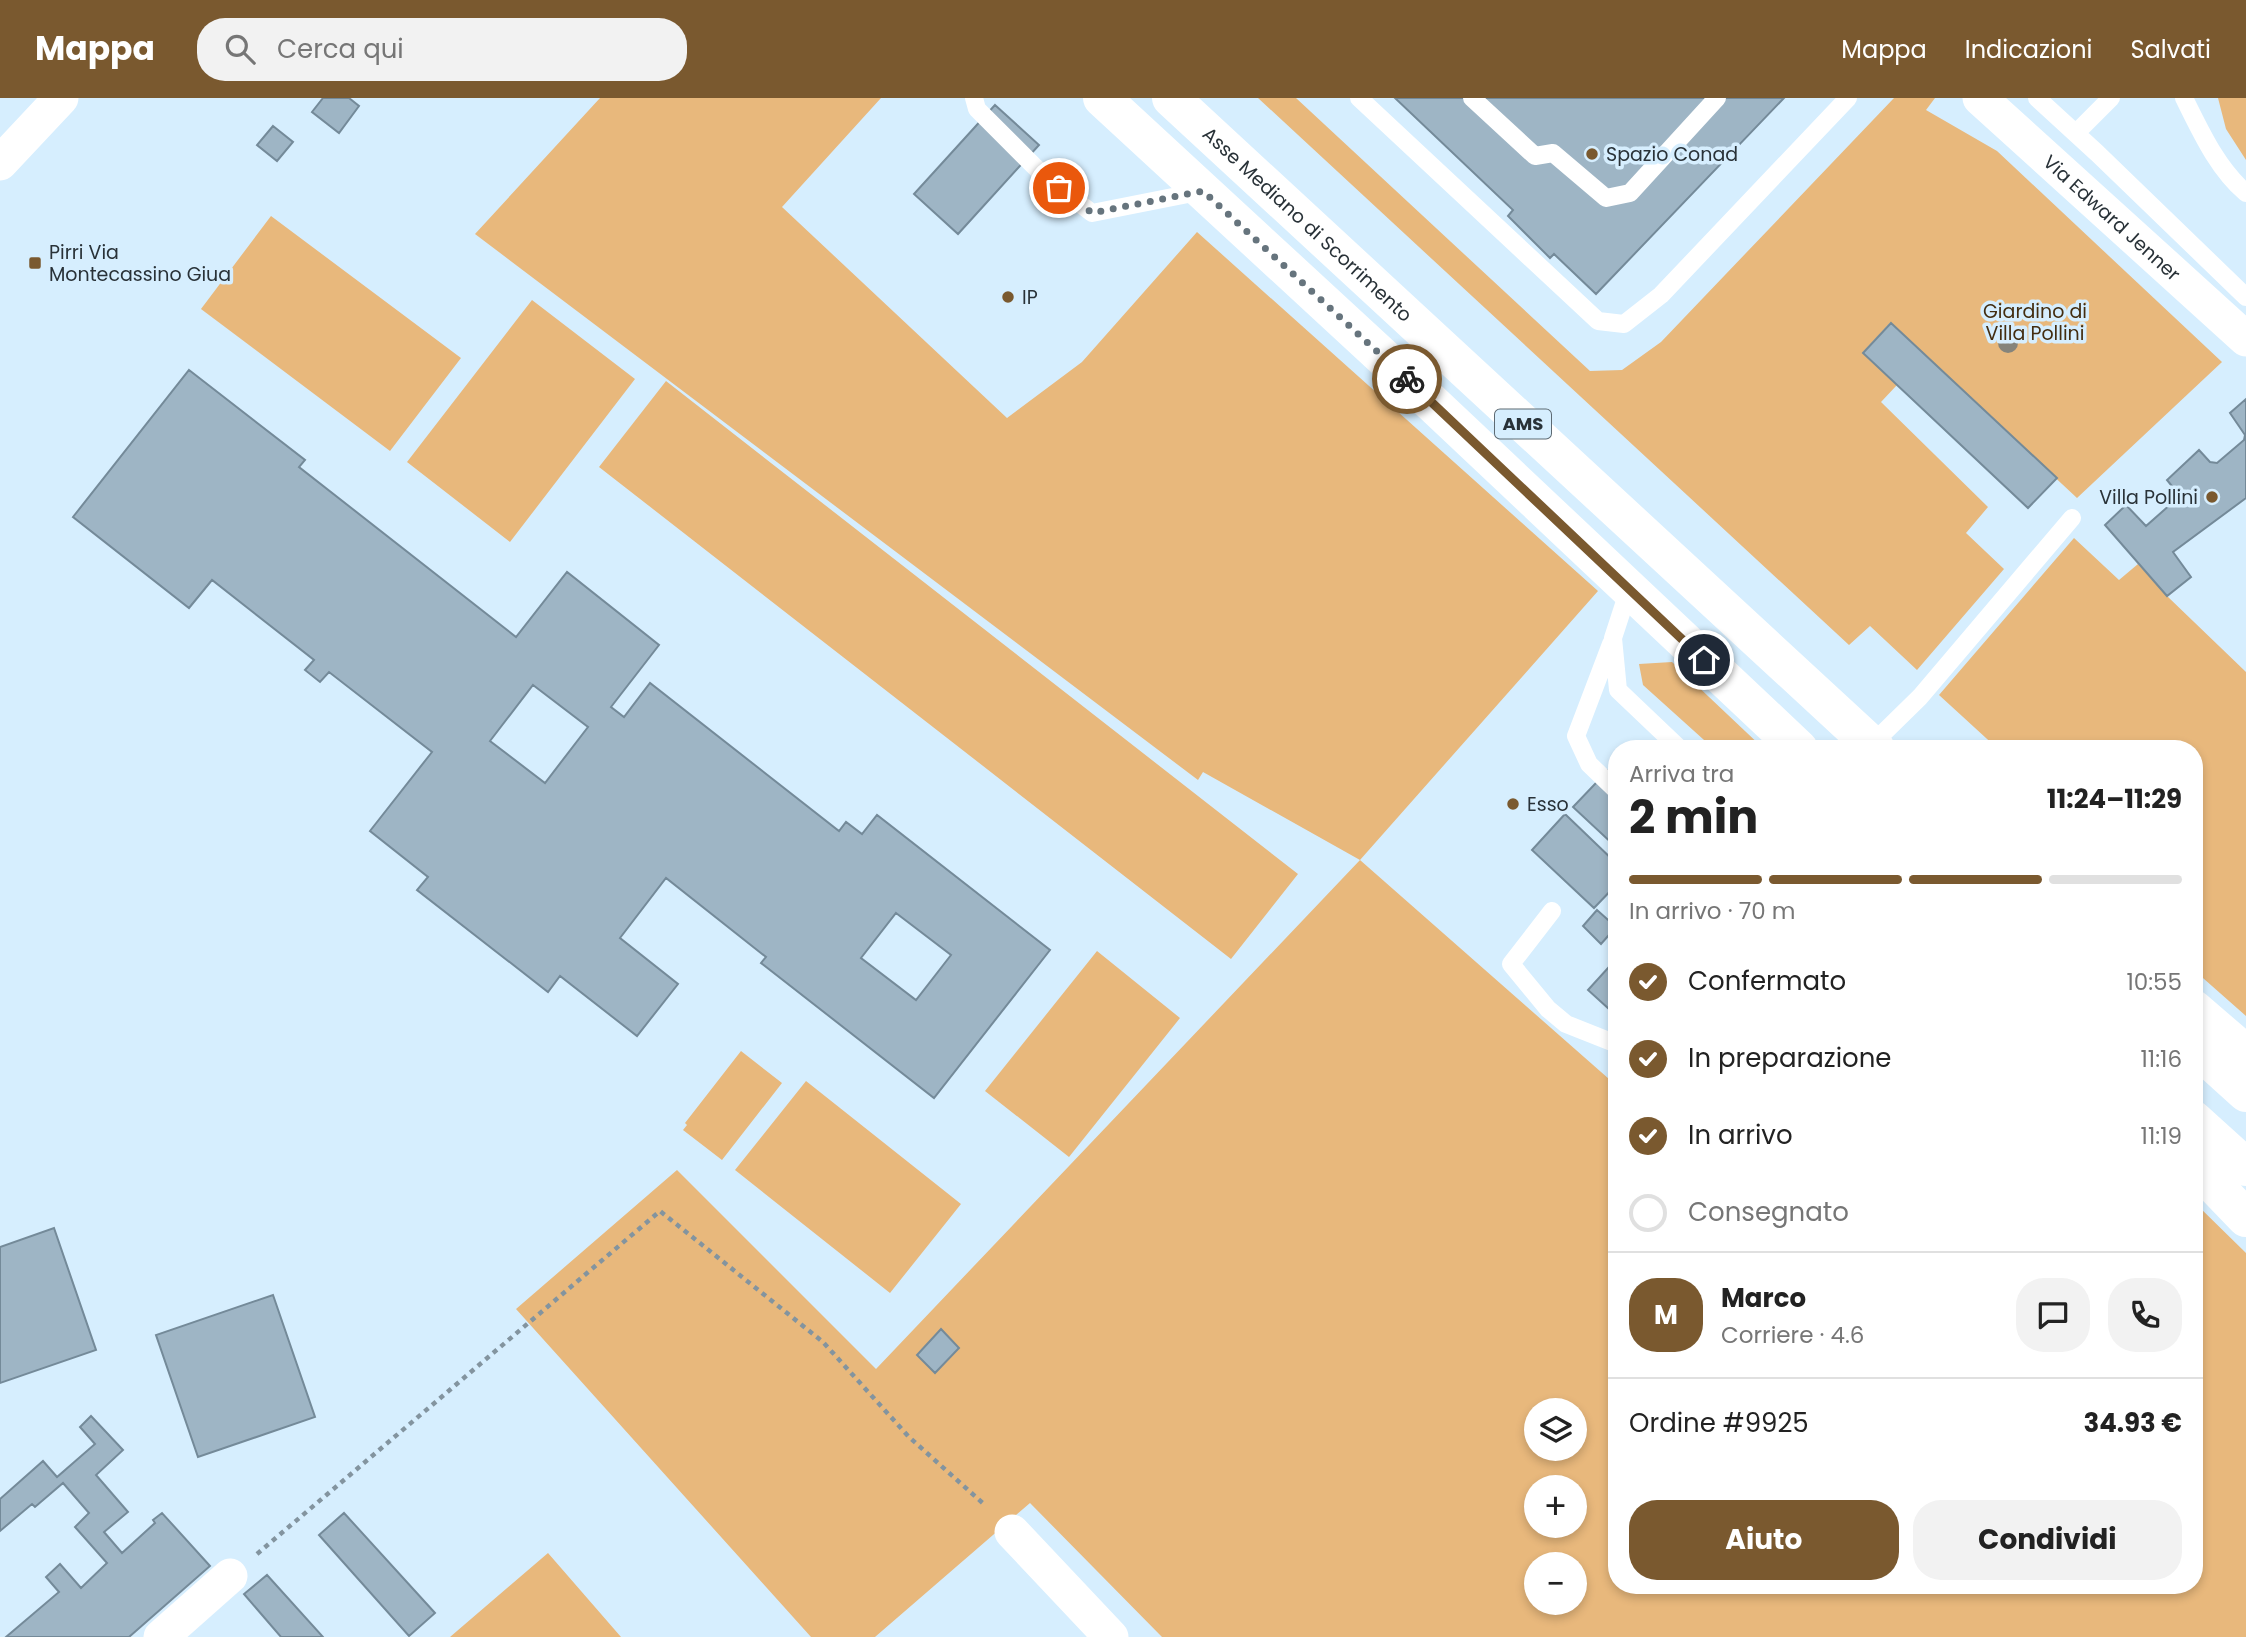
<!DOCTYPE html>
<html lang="it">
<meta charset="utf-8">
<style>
:root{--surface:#fff;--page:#f2f2f2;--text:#222;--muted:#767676;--line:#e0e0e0;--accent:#7a592f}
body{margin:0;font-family:Poppins,sans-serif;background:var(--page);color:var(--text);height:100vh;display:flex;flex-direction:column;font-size:26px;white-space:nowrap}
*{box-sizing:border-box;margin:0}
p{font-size:23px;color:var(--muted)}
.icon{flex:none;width:38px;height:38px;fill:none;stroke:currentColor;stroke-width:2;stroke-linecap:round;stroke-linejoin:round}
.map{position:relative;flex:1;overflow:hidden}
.side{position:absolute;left:1608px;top:642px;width:595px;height:854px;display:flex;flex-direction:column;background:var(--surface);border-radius:28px;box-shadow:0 4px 10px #0003}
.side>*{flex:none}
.controls{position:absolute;left:1524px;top:1300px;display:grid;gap:14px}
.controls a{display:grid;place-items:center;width:63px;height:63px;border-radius:50%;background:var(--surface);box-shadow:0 4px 10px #0003;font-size:35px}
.pin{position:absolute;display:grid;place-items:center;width:60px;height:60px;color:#fff;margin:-30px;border:4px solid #fff;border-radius:50%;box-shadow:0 2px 7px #0007}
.courier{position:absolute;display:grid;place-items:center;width:70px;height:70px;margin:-35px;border:5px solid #7a592f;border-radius:50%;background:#fff;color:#222;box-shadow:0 2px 9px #0007}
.overview em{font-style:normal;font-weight:700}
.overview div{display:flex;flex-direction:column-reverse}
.overview{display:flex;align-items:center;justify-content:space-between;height:119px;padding:0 21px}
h1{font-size:46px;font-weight:700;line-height:52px}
.bar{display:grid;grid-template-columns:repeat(4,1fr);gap:10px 7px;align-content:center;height:84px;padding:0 21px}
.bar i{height:9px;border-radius:5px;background:var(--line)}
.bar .on{background:var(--accent)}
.bar p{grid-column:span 4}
.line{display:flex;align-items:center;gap:18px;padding:0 21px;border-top:2px solid var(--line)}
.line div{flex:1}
.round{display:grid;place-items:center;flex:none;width:74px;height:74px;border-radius:28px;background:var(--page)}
ol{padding:0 21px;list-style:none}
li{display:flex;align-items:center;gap:21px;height:77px}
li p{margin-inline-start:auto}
li .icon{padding:7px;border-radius:50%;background:var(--accent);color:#fff;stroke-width:4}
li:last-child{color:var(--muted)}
li i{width:38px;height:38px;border:4px solid var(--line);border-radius:50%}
.button{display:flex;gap:14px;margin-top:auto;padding:14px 21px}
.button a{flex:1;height:80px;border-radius:28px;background:var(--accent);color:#fff;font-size:28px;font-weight:700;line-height:80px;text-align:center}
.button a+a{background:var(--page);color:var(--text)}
header{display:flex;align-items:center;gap:42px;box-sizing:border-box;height:98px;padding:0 35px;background:var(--accent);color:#fff}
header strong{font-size:33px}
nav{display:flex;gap:38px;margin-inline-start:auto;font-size:24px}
.search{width:490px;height:63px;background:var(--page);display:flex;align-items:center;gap:18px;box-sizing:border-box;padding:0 24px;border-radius:28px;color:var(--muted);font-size:26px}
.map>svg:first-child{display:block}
</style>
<header>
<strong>Mappa</strong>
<div class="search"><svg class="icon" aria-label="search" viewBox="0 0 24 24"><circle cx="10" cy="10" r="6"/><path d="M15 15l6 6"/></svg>Cerca qui</div>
<nav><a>Mappa</a><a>Indicazioni</a><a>Salvati</a></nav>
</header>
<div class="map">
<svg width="2246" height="1539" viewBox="0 0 2246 1539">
<rect width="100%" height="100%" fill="#d6eefe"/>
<!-- green -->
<path fill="#e8b87c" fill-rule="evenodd" d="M600,0h281l-99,109 225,211 75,-56 115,-130 401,359 -238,269 249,219 8,-9v516h577l1,-383 51,50v384h-1084l-132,-134 -155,134h-64l-295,-328 161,-139 199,199 484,-509 -157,-88 -5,8 -723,-546zM1536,1312h39v39h-39zM1536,1390h39v38h-39zM1536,1466h39v39h-39z
M1258,0h38l294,273 32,-1 39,-28 233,-244h41l-9,12 71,41 225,211 -145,136 -187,-175 -27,29 34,33 -16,17 107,105 -22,26 38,36 -87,101 -47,-44 -21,19z
M2218,0h28v62l-20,-31z
M271,118l190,142 -71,93 -189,-142z
M532,202l103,79 -125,163 -103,-80z
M666,283l632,493 -67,85 -632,-492z
M2074,440l45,42 19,-16 29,32 79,76v344l-51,-45 -1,-222h-196l-59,-54z
M1672,564l92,87h-50l-71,-64 -4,-21z
M1097,853l83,67 -111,139 -84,-66z
M741,953l41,32 -60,77 -39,-30 4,-5 -2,-2z
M806,983l155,123 -71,89 -155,-123z
M548,1455l73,84h-171z"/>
<!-- building -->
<path fill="#9eb5c5" stroke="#748a99" stroke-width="2" fill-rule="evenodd" d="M323,0h26l10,8 -20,27 -27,-21z
M1395,0h389l-188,196 -42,-40 -4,4 -42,-42 5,-6z
M995,7l44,40 -81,89 -44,-40z
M273,28l20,16 -16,19 -20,-16z
M1891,225l166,155 -29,30 -165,-155z
M189,272l116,90 -6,7 217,170 51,-65 92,73 -48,62 13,10 26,-34 189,148 7,-9 16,12 15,-19 173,135 -116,148 -173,-135 5,-6 -100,-79 -46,60 58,46 -41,52 -77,-60 -12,16 -131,-102 11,-13 -58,-46 62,-79 -103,-80 -9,10 -15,-12 9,-10 -102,-80 -23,28 -116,-91zM533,587l55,42 -43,56 -55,-42zM896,815l55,42 -35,45 -55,-42z
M2246,301v99l-73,54 18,25 -24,19 -62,-71 21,-20 20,21 34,-30 -13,-16 32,-30 11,12 7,1 27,-23 1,-5 -15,-22z
M1617,663v87l-44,-41z
M1565,716l52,50v20l-23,24 -62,-58z
M1597,812l19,17 -15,17 -18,-18z
M1617,860v42l-8,9 -21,-19z
M54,1130l42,122 -96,33v-136z
M273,1197l42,122 -117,40 -42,-122z
M941,1231l18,19 -24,25 -18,-18z
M91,1318l32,34 -27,25 32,37 -24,20 18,21 33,-30 -2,-3 9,-7 48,53 -81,71h-123l53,-45 -13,-15 14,-13 21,24 26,-25 -32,-36 14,-14 -26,-30 -28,24 -3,-3 -32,27v-32l43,-38 14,16 38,-33 -15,-17z
M344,1415l91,100 -26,23 -90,-101z
M267,1477l56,62h-42l-37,-43z"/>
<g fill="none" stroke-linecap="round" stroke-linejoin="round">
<!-- path -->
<path stroke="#83949f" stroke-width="4.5" stroke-dasharray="5 5" stroke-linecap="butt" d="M257,1456l403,-343 163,131 86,95 77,69"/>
<!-- lane -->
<path stroke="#fff" stroke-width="18" d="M974,0l3,11 66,66 49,38 111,-22
M1359,0l239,223 26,3 37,-29 187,-197
M1472,0l63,58 18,-3 53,45 24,-5 87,-95
M2037,0l60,55 149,144
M2184,0c17,34 33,70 62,95
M2076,35l35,-35
M1629,491l-16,49 5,52 62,59
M1611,546l-35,92 13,28 28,27
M1871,647l49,-48 152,-179
M1552,813l-41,53 37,45 18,15 48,19 3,-4"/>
<!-- street -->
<g stroke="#fff" stroke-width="35">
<path id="s1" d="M1980,0l266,241"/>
<path d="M0,65l61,-65"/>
<path d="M1012,1434l99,105"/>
<path d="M161,1539l69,-61"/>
</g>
<!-- highway -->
<g stroke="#fff" stroke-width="38">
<path d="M1102,0l297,274 400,377"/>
<path id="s2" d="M1171,0l705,651"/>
<path d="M2194,911l52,45"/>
<path d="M2194,948l52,47"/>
<path d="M2194,1022l52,47"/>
<path d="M2194,1066l52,54"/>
</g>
</g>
<!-- trees -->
<circle fill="#85847b" cx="2008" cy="245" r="10"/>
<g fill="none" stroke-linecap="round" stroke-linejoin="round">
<!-- done -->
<path stroke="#66747d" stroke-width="7" stroke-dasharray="0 12.6" d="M1059,90l33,25 111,-22 204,188"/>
<!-- route -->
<path stroke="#7a592f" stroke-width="9" d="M1407,281l297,281"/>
</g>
<!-- markers -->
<g fill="#7a592f" stroke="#d6eefe" stroke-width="2.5">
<circle cx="1592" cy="56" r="7"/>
<rect x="28" y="158" width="14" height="14" rx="3.5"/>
<circle cx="1008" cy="199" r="7"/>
<circle cx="2212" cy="399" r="7"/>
<circle cx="1513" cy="706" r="7"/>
</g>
<g text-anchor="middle" stroke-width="7" stroke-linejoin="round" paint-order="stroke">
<!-- shield labels -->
<rect fill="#d6eefe" stroke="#5d6a73" stroke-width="2" x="1495" y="311.5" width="56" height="29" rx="5"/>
<g font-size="18" font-weight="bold" fill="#293238">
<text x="1523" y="332">AMS</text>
</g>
<!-- poi labels -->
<g font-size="19" fill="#293238" stroke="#d6eefe" text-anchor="start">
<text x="1606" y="63">Spazio Conad</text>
<text x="49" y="161">Pirri Via<tspan x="49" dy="22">Montecassino Giua</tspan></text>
<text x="1022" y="206">IP</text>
<text x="2198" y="406" text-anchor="end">Villa Pollini</text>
<text x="1527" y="713">Esso</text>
</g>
<!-- street labels -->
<g font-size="19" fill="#293238" stroke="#d6eefe">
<text dy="7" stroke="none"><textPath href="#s1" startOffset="178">Via Edward Jenner</textPath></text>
<text dy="7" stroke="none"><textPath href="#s2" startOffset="186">Asse Mediano di Scorrimento</textPath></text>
</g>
<!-- park labels -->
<g font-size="19" fill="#432d10" stroke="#d6eefe">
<text x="2035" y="220">Giardino di<tspan x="2035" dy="22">Villa Pollini</tspan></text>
</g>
</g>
</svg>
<div class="controls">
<a><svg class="icon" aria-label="layers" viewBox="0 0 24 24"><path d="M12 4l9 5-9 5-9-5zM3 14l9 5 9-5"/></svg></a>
<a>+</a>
<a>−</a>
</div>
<div class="pin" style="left:1059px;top:90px;background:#ea580c"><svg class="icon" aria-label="bag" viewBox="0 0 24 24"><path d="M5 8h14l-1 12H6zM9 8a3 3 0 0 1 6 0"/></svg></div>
<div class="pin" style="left:1704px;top:562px;background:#1f2937"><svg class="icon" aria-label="home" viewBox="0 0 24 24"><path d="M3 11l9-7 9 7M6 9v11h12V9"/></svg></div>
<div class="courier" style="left:1407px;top:281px"><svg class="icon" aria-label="bike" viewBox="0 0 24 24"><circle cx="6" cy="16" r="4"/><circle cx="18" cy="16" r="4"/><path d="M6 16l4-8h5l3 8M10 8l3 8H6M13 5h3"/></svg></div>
<section class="side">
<div class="overview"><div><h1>2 min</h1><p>Arriva tra</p></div><em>11:24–11:29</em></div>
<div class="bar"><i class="on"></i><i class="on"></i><i class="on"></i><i></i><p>In arrivo · 70 m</p></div>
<ol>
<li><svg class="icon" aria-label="check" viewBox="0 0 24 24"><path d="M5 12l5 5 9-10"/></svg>Confermato<p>10:55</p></li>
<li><svg class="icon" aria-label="check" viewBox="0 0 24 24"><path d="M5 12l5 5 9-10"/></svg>In preparazione<p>11:16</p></li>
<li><svg class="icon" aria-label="check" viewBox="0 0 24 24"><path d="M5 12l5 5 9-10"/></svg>In arrivo<p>11:19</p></li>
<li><i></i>Consegnato</li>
</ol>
<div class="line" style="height:126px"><b class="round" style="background:var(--accent);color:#fff">M</b><div><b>Marco</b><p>Corriere · 4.6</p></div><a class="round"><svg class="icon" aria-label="chat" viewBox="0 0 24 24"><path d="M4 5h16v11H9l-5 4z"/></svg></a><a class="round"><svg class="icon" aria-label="phone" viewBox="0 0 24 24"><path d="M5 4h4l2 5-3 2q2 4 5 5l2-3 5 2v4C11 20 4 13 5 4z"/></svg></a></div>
<div class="line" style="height:91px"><div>Ordine #9925</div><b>34.93 €</b></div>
<div class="button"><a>Aiuto</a><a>Condividi</a></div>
</section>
</div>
